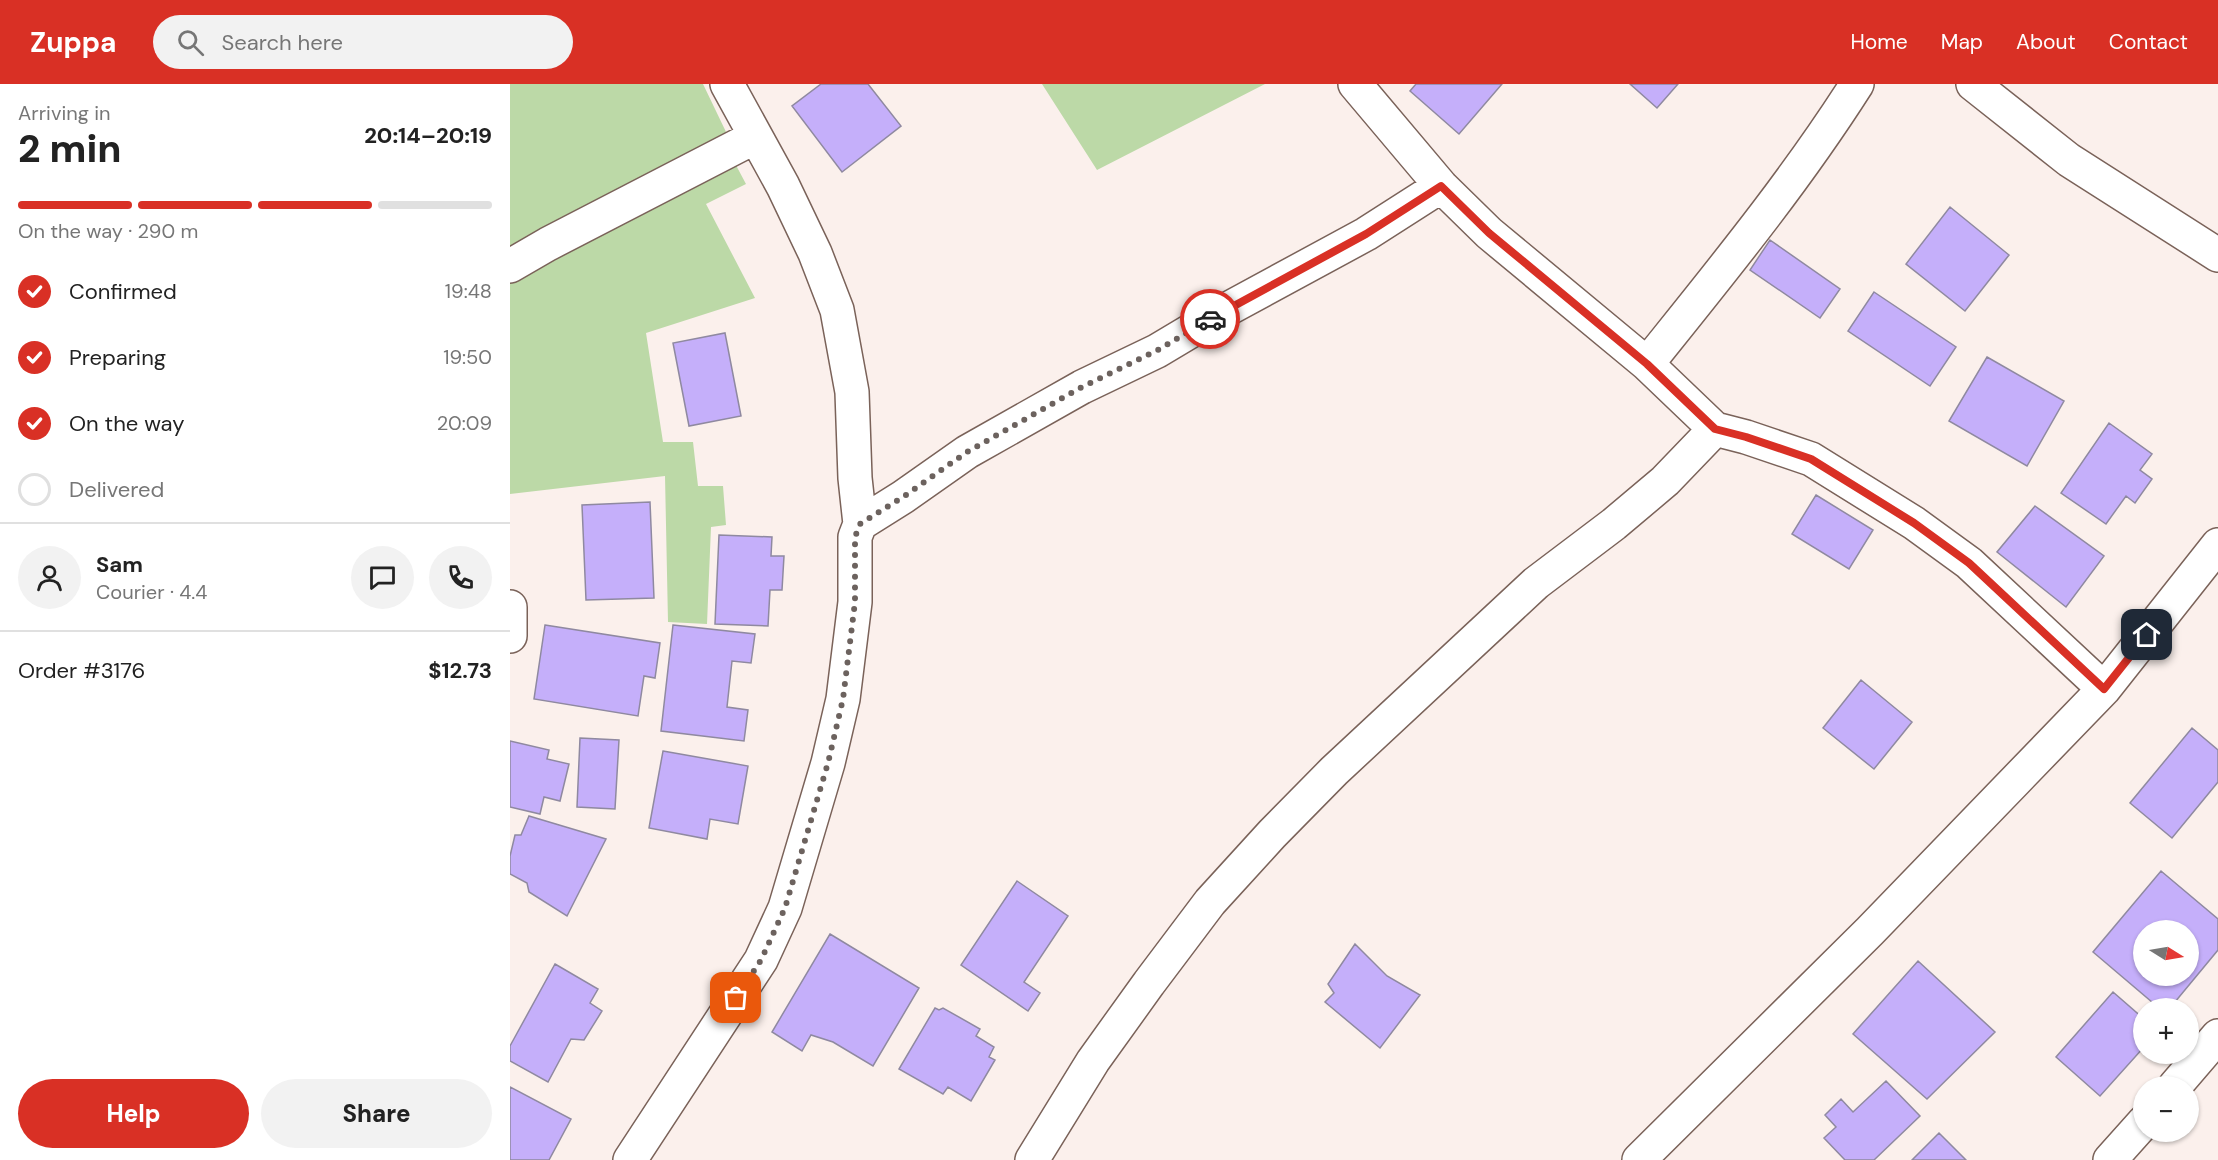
<!DOCTYPE html>
<meta charset="utf-8">
<style>
:root{--surface:#fff;--page:#f2f2f2;--text:#222;--muted:#767676;--line:#e0e0e0;--accent:#d93025}
body{margin:0;font-family:"DM Sans",sans-serif;background:var(--page);color:var(--text);height:100vh;display:flex;flex-direction:column;font-size:22px;white-space:nowrap}
*{box-sizing:border-box;margin:0}
p{font-size:20px;color:var(--muted)}
.icon{flex:none;width:33px;height:33px;fill:none;stroke:currentColor;stroke-width:2;stroke-linecap:round;stroke-linejoin:round}
.map{position:relative;flex:1;overflow:hidden}
.panel{display:flex;flex-direction:column;background:var(--surface);width:510px}
.panel>*{flex:none}
.needle{width:39px;rotate:101deg}
.buttons{position:absolute;left:1623px;top:836px;display:grid;gap:12px}
.buttons a{display:grid;place-items:center;width:66px;height:66px;border-radius:50%;background:var(--surface);box-shadow:0 2px 4px #0004;font-size:30px}
.pin{position:absolute;display:grid;place-items:center;width:51px;height:51px;color:#fff;margin:-26px;border-radius:12px;box-shadow:0 3px 9px #0006}
.courier{position:absolute;display:grid;place-items:center;width:60px;height:60px;margin:-30px;border:4px solid #d93025;border-radius:50%;background:#fff;color:#222;box-shadow:0 2px 8px #0007}
.headline em{font-style:normal;font-weight:800}
.headline div{display:flex;flex-direction:column-reverse}
.headline{display:flex;align-items:center;justify-content:space-between;height:102px;padding:0 18px}
h1{font-size:39px;font-weight:800;line-height:45px}
.bar{display:grid;grid-template-columns:repeat(4,1fr);gap:9px 6px;align-content:center;height:72px;padding:0 18px}
.bar i{height:8px;border-radius:4px;background:var(--line)}
.bar .on{background:var(--accent)}
.bar p{grid-column:span 4}
.line{display:flex;align-items:center;gap:15px;padding:0 18px;border-top:2px solid var(--line)}
.line div{flex:1}
.round{display:grid;place-items:center;flex:none;width:63px;height:63px;border-radius:32px;background:var(--page)}
ol{padding:0 18px;list-style:none}
li{display:flex;align-items:center;gap:18px;height:66px}
li p{margin-inline-start:auto}
li .icon{padding:6px;border-radius:50%;background:var(--accent);color:#fff;stroke-width:4}
li:last-child{color:var(--muted)}
li i{width:33px;height:33px;border:3px solid var(--line);border-radius:50%}
.action{display:flex;gap:12px;margin-top:auto;padding:12px 18px}
.action a{flex:1;height:69px;border-radius:36px;background:var(--accent);color:#fff;font-size:24px;font-weight:800;line-height:69px;text-align:center}
.action a+a{background:var(--page);color:var(--text)}
header{display:flex;align-items:center;gap:36px;box-sizing:border-box;height:84px;padding:0 30px;background:var(--accent);color:#fff}
header strong{font-size:28px}
nav{display:flex;gap:33px;margin-inline-start:auto;font-size:21px}
.search{width:420px;height:54px;background:var(--page);display:flex;align-items:center;gap:15px;box-sizing:border-box;padding:0 21px;border-radius:33px;color:var(--muted);font-size:22px}
main{display:flex;flex:1;min-height:0}
.map>svg:first-child{display:block}
</style>
<header>
<strong>Zuppa</strong>
<div class="search"><svg class="icon" aria-label="search" viewBox="0 0 24 24"><circle cx="10" cy="10" r="6"/><path d="M15 15l6 6"/></svg>Search here</div>
<nav><a>Home</a><a>Map</a><a>About</a><a>Contact</a></nav>
</header>
<main>
<section class="panel">
<div class="headline"><div><h1>2 min</h1><p>Arriving in</p></div><em>20:14–20:19</em></div>
<div class="bar"><i class="on"></i><i class="on"></i><i class="on"></i><i></i><p>On the way · 290 m</p></div>
<ol>
<li><svg class="icon" aria-label="check" viewBox="0 0 24 24"><path d="M5 12l5 5 9-10"/></svg>Confirmed<p>19:48</p></li>
<li><svg class="icon" aria-label="check" viewBox="0 0 24 24"><path d="M5 12l5 5 9-10"/></svg>Preparing<p>19:50</p></li>
<li><svg class="icon" aria-label="check" viewBox="0 0 24 24"><path d="M5 12l5 5 9-10"/></svg>On the way<p>20:09</p></li>
<li><i></i>Delivered</li>
</ol>
<div class="line" style="height:108px"><a class="round"><svg class="icon" aria-label="person" viewBox="0 0 24 24"><circle cx="12" cy="8" r="4"/><path d="M4 21q1-7 8-7t8 7"/></svg></a><div><b>Sam</b><p>Courier · 4.4</p></div><a class="round"><svg class="icon" aria-label="chat" viewBox="0 0 24 24"><path d="M4 5h16v11H9l-5 4z"/></svg></a><a class="round"><svg class="icon" aria-label="phone" viewBox="0 0 24 24"><path d="M5 4h4l2 5-3 2q2 4 5 5l2-3 5 2v4C11 20 4 13 5 4z"/></svg></a></div>
<div class="line" style="height:78px"><div>Order #3176</div><b>$12.73</b></div>
<div class="action"><a>Help</a><a>Share</a></div>
</section>
<div class="map">
<svg width="1708" height="1076" viewBox="0 0 1708 1076">
<rect width="100%" height="100%" fill="#fbf0ec"/>
<!-- green -->
<path fill="#bcd9a7" d="M0,0h193l24,50 -217,119z
M532,0h223l-168,86z
M220,70l16,30 -40,20 49,94 -109,35 17,109h30l5,44h25l3,39 -15,2 -4,97 -39,-2 -3,-146 -155,18v-217z"/>
<!-- building -->
<path fill="#c5affa" stroke="#8f89a0" stroke-width="1.5" fill-rule="evenodd" d="M311,0h47l33,42 -59,46 -50,-66z
M906,0h86l-43,50 -49,-43z
M1120,0h48l-21,24z
M1440,123l59,48 -44,56 -59,-47z
M1260,156l70,49 -20,29 -70,-48z
M1364,208l82,55 -26,39 -82,-55z
M215,249l16,83 -52,10 -16,-83z
M1477,273l77,44 -37,65 -78,-45z
M1599,339l43,31 -12,16 12,9 -17,24 -9,-7 -20,28 -45,-31z
M1306,411l57,35 -24,39 -57,-35z
M140,418l4,96 -68,2 -4,-95z
M1525,422l69,50 -38,51 -69,-55z
M209,451l53,2 -1,19h13l-2,34h-12l-2,36 -53,-2z
M35,541l115,18 -5,35 -11,-2 -6,40 -104,-17z
M163,541l82,9 -4,29 -19,-2 -5,46 21,3 -4,31 -83,-10z
M1351,596l51,42 -38,47 -51,-41z
M1682,644l26,22v32l-46,56 -42,-35z
M70,654l39,2 -4,69 -38,-2z
M0,657l39,9 -2,9 22,5 -9,37 -16,-4 -4,17 -30,-7z
M153,667l85,15 -10,58 -28,-5 -3,20 -58,-11z
M19,732l77,23 -39,77 -38,-24 -2,-9 -17,-9v-18l5,-21h6z
M1651,787l57,48v31l-48,58h-11l-66,-56zM1634,846h44v45h-44z
M507,797l51,35 -44,66 16,11 -12,18 -67,-46z
M320,850l89,54 -46,78 -40,-24 -22,-7 -9,16 -30,-19z
M845,860l32,32 33,19 -40,53 -55,-46 9,-9 -6,-9z
M1408,877l77,71 -68,67 -74,-65z
M45,880l43,25 -8,14 12,8 -18,29 -13,-1 -23,43 -38,-21v-15z
M1603,908l31,27v28l-44,49 -44,-39z
M425,924l4,2 4,-2 37,21 -4,7 18,11 -5,10 6,3 -24,41 -23,-14 -5,7 -44,-25z
M1376,997l34,35 -46,44h-29l-21,-22 12,-11 -11,-12 16,-16 12,13z
M0,1003l61,32 -22,41h-39z
M1429,1049l27,27h-54z"/>
<g fill="none" stroke-linecap="round" stroke-linejoin="round">
<!-- minor casing -->
<g stroke="#7a6259" stroke-width="36">
<path id="minor" d="M845,0l86,102 48,47 158,131 68,65 31,8 65,22 103,64 55,40 135,126
M1463,0l96,76 149,95
M0,182l38,-22 207,-107
M1137,280c73,-91 147,-181 210,-280
M350,440l43,-27 64,-45 115,-65 75,-36 67,-40 142,-77 75,-48
M0,523v29
M1665,1002l43,-50
M120,1076l131,-200 24,-52 43,-145 15,-64 12,-97v-65l5,-13 -5,-46 -3,-86 -15,-82 -22,-57 -32,-67 -56,-102
M522,1076l61,-99 56,-78 61,-81 62,-68 62,-63 202,-188 78,-59 51,-43 50,-52
M1129,1076l231,-229 234,-242 114,-144
M1600,1076l34,-38"/>
</g>
<!-- minor -->
<use href="#minor" stroke="#fff" stroke-width="33"/>
</g>
<g fill="none" stroke-linecap="round" stroke-linejoin="round">
<!-- done -->
<path stroke="#6c625e" stroke-width="6" stroke-dasharray="0 10.8" d="M226,914l25,-38 24,-52 43,-145 15,-64 12,-97v-65l5,-13 43,-27 64,-45 115,-65 74,-36 54,-32"/>
<!-- route -->
<path stroke="#d93025" stroke-width="8" d="M700,235l156,-85 75,-48 48,47 158,131 68,65 31,8 65,22 103,64 55,40 135,126 43,-54"/>
</g>
</svg>
<div class="buttons">
<a><svg class="needle" viewBox="-14 -14 28 28"><path d="M0-13l5 13h-10z" fill="#e53935"/><path d="M0 13l5-13h-10z" fill="#767676"/></svg></a>
<a>+</a>
<a>−</a>
</div>
<div class="pin" style="left:226px;top:914px;background:#ea580c"><svg class="icon" aria-label="bag" viewBox="0 0 24 24"><path d="M5 8h14l-1 12H6zM9 8a3 3 0 0 1 6 0"/></svg></div>
<div class="pin" style="left:1637px;top:551px;background:#1f2937"><svg class="icon" aria-label="home" viewBox="0 0 24 24"><path d="M3 11l9-7 9 7M6 9v11h12V9"/></svg></div>
<div class="courier" style="left:700px;top:235px"><svg class="icon" aria-label="car" viewBox="0 0 24 24"><path d="M5 17H2v-5l4-1 3-4h7l3 4 3 1v5h-3M9 17h6M6 11h13"/><circle cx="7" cy="17" r="2"/><circle cx="17" cy="17" r="2"/></svg></div>
</div>
</main>
